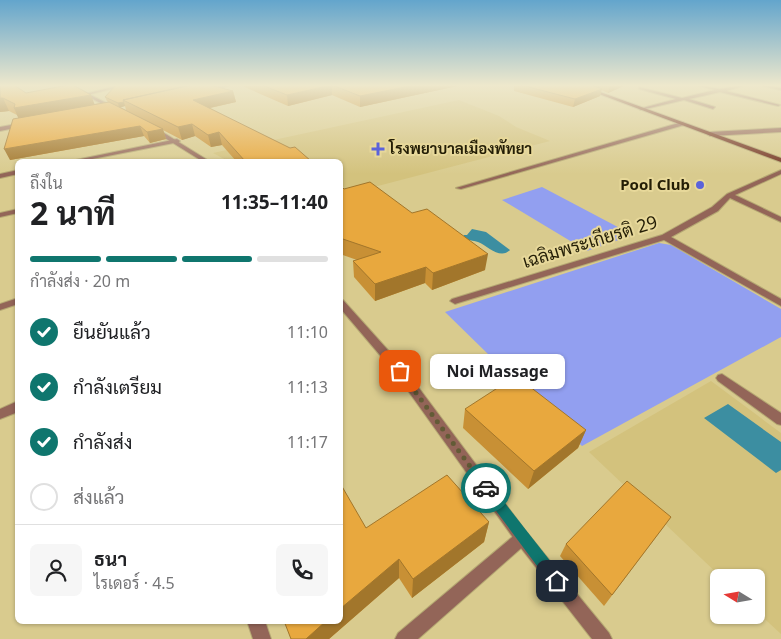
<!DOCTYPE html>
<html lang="th">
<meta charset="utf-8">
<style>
:root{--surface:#fff;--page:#f6f6f6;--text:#202124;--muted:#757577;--line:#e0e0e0;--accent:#0f766e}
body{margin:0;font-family:"Noto Sans",Sarabun,sans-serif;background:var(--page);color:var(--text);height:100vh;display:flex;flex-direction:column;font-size:19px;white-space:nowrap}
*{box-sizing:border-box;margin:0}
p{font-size:16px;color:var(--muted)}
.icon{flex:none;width:28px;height:28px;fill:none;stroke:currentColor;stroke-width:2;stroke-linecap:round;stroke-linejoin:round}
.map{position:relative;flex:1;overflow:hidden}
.details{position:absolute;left:15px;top:159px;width:328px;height:465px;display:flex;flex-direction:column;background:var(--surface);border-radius:8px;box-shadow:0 1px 4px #0004}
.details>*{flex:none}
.needle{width:32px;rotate:281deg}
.buttons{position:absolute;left:710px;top:569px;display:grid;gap:10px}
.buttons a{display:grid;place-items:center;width:55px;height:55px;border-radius:8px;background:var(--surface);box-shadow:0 1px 4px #0004;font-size:25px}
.pin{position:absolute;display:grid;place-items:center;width:42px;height:42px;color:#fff;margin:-21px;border-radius:10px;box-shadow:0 2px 8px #0006}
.courier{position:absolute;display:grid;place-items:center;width:50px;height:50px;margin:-25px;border:4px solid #0f766e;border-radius:50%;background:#fff;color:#222;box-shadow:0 1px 6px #0007}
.bubble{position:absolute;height:35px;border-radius:8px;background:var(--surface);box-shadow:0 1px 4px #0004;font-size:16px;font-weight:700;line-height:35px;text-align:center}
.headline em{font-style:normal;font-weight:700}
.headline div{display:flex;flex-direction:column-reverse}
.headline{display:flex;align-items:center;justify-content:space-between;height:85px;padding:0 15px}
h1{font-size:32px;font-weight:700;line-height:38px}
.bar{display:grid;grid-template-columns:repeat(4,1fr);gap:8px 5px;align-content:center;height:60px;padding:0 15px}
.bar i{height:6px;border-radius:4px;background:var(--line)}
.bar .on{background:var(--accent)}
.bar p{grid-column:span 4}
.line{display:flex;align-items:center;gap:12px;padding:0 15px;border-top:1px solid var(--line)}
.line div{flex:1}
.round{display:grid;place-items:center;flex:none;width:52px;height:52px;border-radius:8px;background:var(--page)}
ol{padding:0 15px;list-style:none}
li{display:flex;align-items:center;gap:15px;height:55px}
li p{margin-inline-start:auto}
li .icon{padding:5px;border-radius:50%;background:var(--accent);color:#fff;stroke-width:4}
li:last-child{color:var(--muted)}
li i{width:28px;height:28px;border:2px solid var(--line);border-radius:50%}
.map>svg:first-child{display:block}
</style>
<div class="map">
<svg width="781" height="639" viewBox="0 0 781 639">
<rect width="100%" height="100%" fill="#d9cb8e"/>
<!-- built -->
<path fill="#d3c27d" d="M459,100l40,16 17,11 34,14 -199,52 -11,-9v-23h-29l-4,-3 -14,3h-65l-15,-8z
M711,381l70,52v201l-25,-23v-33l-35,-1 -132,-125z"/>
<!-- green -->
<path fill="#929ff0" d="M542,187l91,48 -46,16 -85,-51z
M659,243l12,2 110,64v28l-199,109 -137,-134z"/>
<!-- water -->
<path fill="#3c8ea1" d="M472,229l14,3 24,18c-10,10 -22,-4 -32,-8 -5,-2 -10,0 -15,-5l1,-2h3z
M728,404l53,38v28l-5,3 -72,-55z"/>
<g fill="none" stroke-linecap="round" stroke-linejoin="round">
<!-- minor casing -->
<g stroke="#b5a873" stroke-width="2">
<path id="minor" d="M120,85h8l-41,10 -2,-1z
M225,85h7l-24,7 -2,-1z
M696,85l24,4 26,-4 -20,6 54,14 -2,1 -58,-14 -31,7 26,8 -2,2 -29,-9 -43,10 -2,-1 37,-10 -37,-10v-2l43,11 33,-8z
M762,85l19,3v2l-19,-4z
M682,122l2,1v2l-223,64 -5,-1z
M22,123l2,1v2l-24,5v-4z
M781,128v4l-71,4 -3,-2 3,-2z
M177,139l3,2 -1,1 -97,19h-11z
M18,170v4l-18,4v-4z
M781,170v4l-46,21 46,22v5l-51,-24 -12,13 -47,26 110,62v7l-117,-66 -206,63 -3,1 -5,-3 2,-2 210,-64 50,-28 15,-13z
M18,209v4l-18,4v-4z
M18,298v6l-18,6v-6z
M722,374l59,39v12l-4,-1 -59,-43 -2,-3 2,-3z
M18,401v11l-18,7v-10z
M522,530l5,3 3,5 -3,5 -109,96h-23l3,-6 119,-100z
M247,621h18l6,18h-18z"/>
</g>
<!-- tertiary casing -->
<g stroke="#b5a873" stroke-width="2">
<path id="tertiary" d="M66,85h5l45,23 -4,1z
M152,128h4l53,33h-7l-50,-31z
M340,299l3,1 61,68 123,165 82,100 3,6h-20l-75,-96 -121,-169 -56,-66z"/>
</g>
<!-- secondary casing -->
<g stroke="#b5a873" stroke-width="2">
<path id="secondary" d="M575,85h6l200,73v4z"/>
</g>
<!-- minor -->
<use href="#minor" fill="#936558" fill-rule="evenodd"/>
<!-- tertiary -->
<use href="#tertiary" fill="#936558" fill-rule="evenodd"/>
<!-- secondary -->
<use href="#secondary" fill="#733322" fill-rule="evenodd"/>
</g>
<!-- wall -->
<path fill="#c89035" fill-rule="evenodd" d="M0,85l26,8 69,11 13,-2 -1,-1 -2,-4 128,-6 3,11 -26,6 101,53h-75l-14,-16 -11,2 -16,-11 -13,4 -19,-10 3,9 -16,4 -6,-7 -134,24 9,-42 -2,-3 -8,-4 -9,1zM125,106l1,4 -6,-3z
M240,85h222l-102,22 -28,-12 -44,11z
M514,85h112l-18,8 -7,-3 -1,6 -27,11 -59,-16z
M340,185l4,4 141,81 -53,20 -7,-7 -50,18 -21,-24 -1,-16 4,-1 -17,-6z
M465,409l121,21 -8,18 -50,41 -65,-61z
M671,517l-67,89 -44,-50 6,-12z
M489,522l-5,20 -72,56 -13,-20 -70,61h-38l75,-111z"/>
<!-- shaded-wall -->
<path fill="#a2762b" d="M332,85v10l-44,11 -1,-11z
M415,85h47l-102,22v-11z
M610,85h16l-18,8z
M602,89l-2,7 -27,11 2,-8z
M233,91l3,11 -40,9 -3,-11z
M91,95l5,13 -76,14 -6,-14z
M0,98h3l6,13 -9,1z
M124,102l1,4 -6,2 -1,-5z
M192,124l3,12 -13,4 -4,-13z
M140,126l4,10 -134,24 -6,-11z
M163,129l3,10 -16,4 -3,-11z
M219,132l3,13 -11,2 -3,-12z
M488,254l-3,16 -53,20 1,-17z
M426,267l-1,16 -50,18v-17z
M586,430l-8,18 -50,41 6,-18z
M489,522l-5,20 -72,56 1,-19z
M399,559v19l-70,61h-23l20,-18h14v-12z"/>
<!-- building -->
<path fill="#e8a83e" stroke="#a2762b" d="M0,85h14l12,8 42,-8h5l18,10 -77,13 1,-4 -12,-6h-3z
M118,85h72l-67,15 1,2 -6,1 -13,-6 10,-11z
M192,85h18l23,6 -40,9 97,48 5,-1 16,14h-66l-26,-29 -11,3 -16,-11 -14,3 -55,-27z
M262,85h153l-55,11 -28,-11 -45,10z
M521,85h71l10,4 -27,10z
M109,102l54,27 -16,3 -7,-6 -136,23 9,-30z
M370,182l42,31 15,-4 61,45 -55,19 -7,-6 -51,17 -22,-23 28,-9 -41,-14v-53l4,4z
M516,376l70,54 -52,41 -69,-62z
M447,475l42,47 -76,57 -14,-20 -59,50v-126l26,45z
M627,481l44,36 -59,78 -46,-51z
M284,621h42l-20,18h-15z"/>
<!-- sky -->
<linearGradient id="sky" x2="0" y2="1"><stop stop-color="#63a5cc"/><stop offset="0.49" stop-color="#eee8cc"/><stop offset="1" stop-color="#eee8cc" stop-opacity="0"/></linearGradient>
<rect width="781" height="174" fill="url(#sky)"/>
<!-- route -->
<path fill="#0f766e" d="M486,483l4,1 72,92 2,5 -2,5 -5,2 -5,-2 -70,-94 -2,-4 2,-4z"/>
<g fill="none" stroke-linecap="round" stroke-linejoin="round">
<!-- done -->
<path stroke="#635b36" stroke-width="5" stroke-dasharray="0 9" d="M400,371l86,117"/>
</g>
<!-- markers -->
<g fill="#5b63da" stroke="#e7d89a" stroke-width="2">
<path d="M375.5 141.5h5v5h5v5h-5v5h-5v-5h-5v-5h5z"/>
<circle cx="700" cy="185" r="5"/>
</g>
<g text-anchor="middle" stroke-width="4" stroke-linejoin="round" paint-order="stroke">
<!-- far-poi labels -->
<g font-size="15" font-weight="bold" fill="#241e06" stroke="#e7d89a" text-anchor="start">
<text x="389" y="154">โรงพยาบาลเมืองพัทยา</text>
<text x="690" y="190" text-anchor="end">Pool Club</text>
</g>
<!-- street labels -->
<g font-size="18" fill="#241e06" stroke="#e7d89a">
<text transform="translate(590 242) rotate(-17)" y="6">เฉลิมพระเกียรติ 29</text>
</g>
</g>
</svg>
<div class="buttons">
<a><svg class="needle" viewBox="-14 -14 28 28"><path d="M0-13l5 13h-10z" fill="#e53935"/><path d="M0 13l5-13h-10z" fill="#757577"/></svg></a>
</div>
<div class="pin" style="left:400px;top:371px;background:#ea580c"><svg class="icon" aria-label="bag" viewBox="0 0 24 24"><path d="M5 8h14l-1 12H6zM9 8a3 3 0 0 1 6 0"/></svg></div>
<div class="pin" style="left:557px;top:581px;background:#1f2937"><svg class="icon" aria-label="home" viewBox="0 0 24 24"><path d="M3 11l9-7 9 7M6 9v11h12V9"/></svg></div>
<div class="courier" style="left:486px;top:488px"><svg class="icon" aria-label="car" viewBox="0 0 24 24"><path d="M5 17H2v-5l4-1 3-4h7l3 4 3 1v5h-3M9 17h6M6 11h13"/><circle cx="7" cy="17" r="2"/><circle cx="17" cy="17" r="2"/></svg></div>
<div class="bubble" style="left:430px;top:354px;width:135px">Noi Massage</div>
<section class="details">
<div class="headline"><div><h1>2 นาที</h1><p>ถึงใน</p></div><em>11:35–11:40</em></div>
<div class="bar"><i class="on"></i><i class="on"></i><i class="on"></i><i></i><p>กำลังส่ง · 20 m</p></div>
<ol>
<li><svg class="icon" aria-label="check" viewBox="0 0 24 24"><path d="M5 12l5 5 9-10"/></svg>ยืนยันแล้ว<p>11:10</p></li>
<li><svg class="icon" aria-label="check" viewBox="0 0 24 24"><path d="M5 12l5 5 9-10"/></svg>กำลังเตรียม<p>11:13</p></li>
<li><svg class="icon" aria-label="check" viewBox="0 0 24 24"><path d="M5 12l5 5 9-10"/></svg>กำลังส่ง<p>11:17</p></li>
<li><i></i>ส่งแล้ว</li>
</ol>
<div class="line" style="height:90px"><a class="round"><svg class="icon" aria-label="person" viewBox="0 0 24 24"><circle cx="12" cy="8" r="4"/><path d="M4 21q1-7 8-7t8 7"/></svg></a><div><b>ธนา</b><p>ไรเดอร์ · 4.5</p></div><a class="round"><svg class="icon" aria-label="phone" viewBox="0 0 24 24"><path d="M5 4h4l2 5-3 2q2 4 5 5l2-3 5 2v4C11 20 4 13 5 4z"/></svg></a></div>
</section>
</div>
